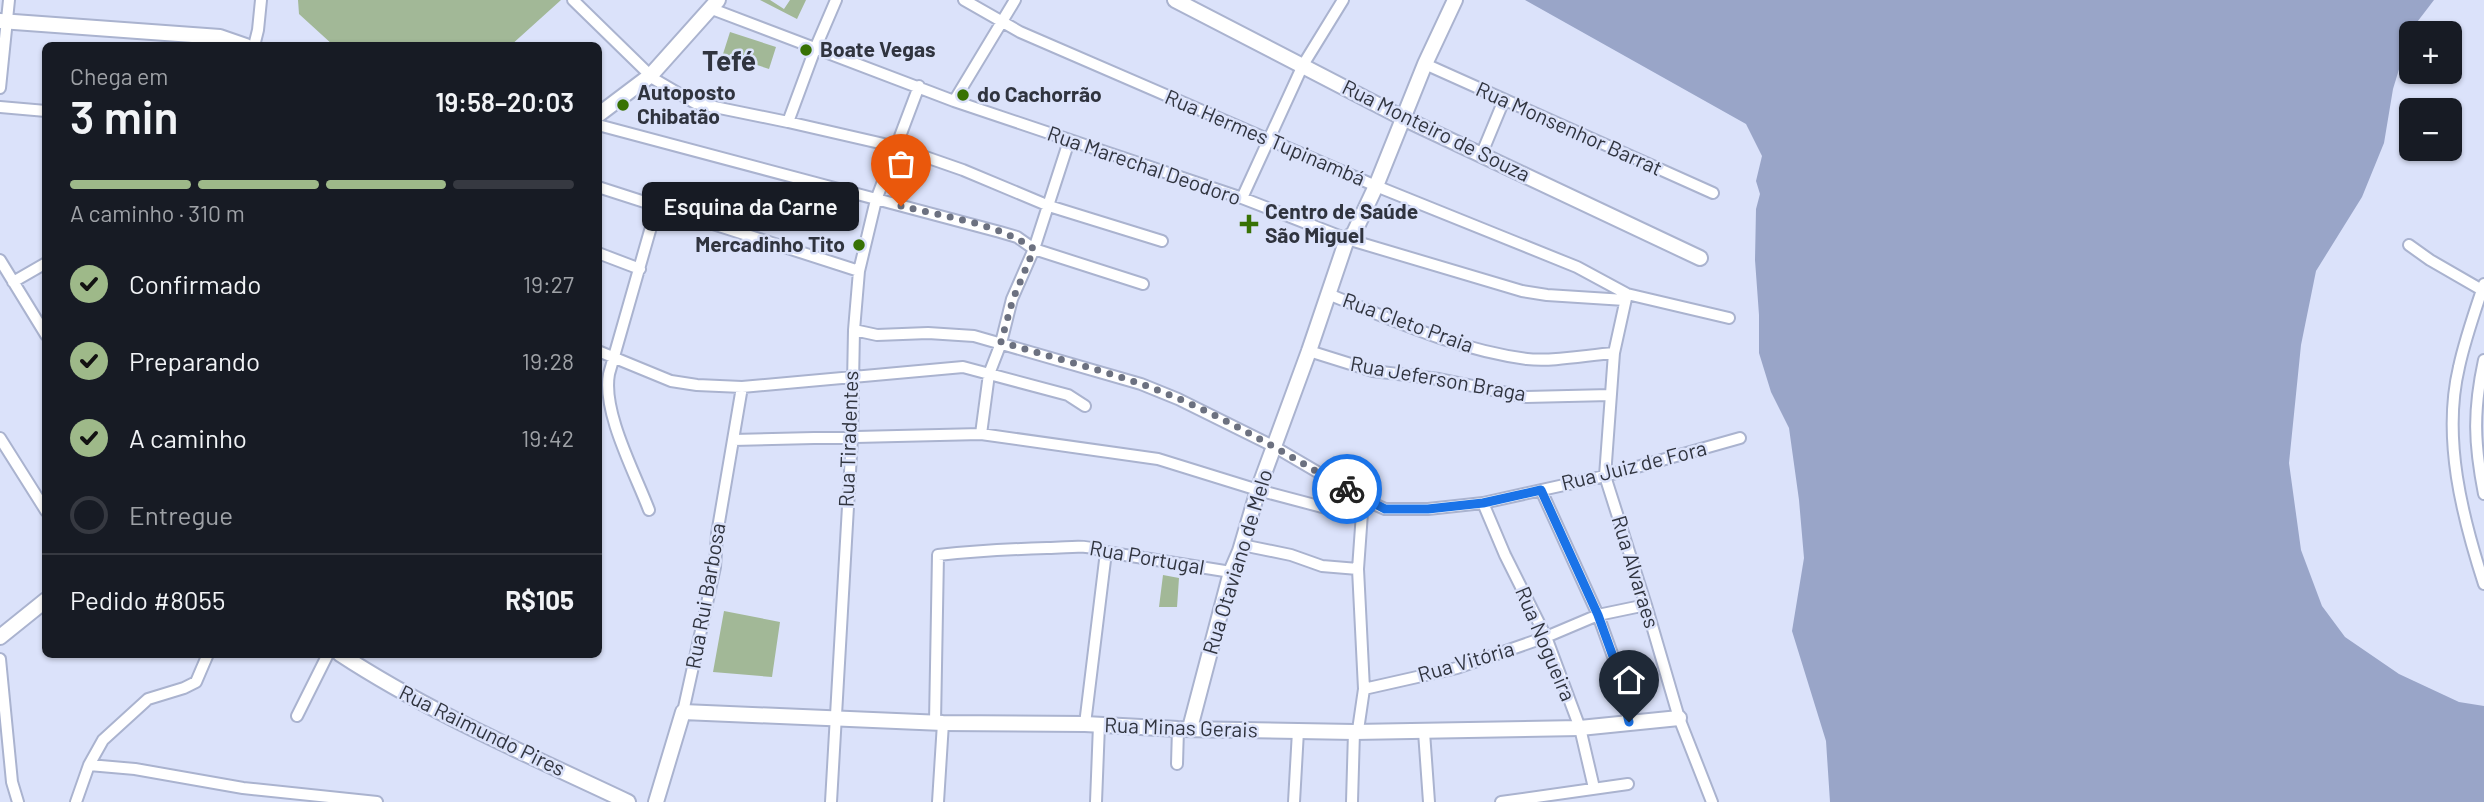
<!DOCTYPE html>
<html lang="pt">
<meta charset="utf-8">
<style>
:root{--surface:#171b24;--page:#20242c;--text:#f1f3f6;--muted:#9ea1a6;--line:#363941;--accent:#9eb989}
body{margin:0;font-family:Barlow,sans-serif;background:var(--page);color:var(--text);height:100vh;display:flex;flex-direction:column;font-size:26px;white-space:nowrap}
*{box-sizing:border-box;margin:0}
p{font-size:23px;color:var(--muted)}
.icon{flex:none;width:38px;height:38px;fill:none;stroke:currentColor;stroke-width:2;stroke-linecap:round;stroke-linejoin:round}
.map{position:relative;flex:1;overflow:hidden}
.details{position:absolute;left:42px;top:42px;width:560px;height:616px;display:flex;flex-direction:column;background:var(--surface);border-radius:10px;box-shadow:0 2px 5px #0004}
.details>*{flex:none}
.buttons{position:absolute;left:2399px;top:21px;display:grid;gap:14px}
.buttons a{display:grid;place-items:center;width:63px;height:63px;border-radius:10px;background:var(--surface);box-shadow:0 2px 5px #0004;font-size:35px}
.pin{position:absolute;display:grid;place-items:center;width:60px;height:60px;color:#fff;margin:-72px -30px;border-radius:50% 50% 50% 0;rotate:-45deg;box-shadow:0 0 7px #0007}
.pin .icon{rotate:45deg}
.courier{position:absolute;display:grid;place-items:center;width:70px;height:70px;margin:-35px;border:5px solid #1a73e8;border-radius:50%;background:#fff;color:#222;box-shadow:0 2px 9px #0007}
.bubble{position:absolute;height:49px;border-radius:10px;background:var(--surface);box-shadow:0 2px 5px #0004;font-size:23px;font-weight:600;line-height:49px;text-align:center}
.headline em{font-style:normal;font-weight:600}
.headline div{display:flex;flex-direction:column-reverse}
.headline{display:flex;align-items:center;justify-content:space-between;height:119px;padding:0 28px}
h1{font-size:46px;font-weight:600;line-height:52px}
.bar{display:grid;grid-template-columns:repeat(4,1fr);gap:10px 7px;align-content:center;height:84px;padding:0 28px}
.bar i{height:9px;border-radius:5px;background:var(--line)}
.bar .on{background:var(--accent)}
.bar p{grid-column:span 4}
.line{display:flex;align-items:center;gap:18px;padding:0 28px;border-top:2px solid var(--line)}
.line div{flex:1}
ol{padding:0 28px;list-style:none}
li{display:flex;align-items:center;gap:21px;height:77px}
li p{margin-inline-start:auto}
li .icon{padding:7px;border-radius:50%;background:var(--accent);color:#111;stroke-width:4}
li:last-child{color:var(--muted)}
li i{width:38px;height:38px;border:4px solid var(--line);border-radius:50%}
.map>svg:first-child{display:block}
</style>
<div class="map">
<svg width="2484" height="802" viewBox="0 0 2484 802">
<rect width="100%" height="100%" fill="#dbe2fa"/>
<!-- green -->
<path fill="#a2b897" d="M298,0h263l-51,46 -177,-1 -34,-31z
M760,0h10l14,9 6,-9h16l-9,19z
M730,32l46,15 -7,22 -46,-15z
M1163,575l16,3 -2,29h-18z
M724,611l56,11 -8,55 -59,-5z"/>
<!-- water -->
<path fill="#99a5c8" d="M1525,0h909l-23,30 -18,59 -9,54 -22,54 -46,74 -15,74 -12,118 12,87 21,56 23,31 54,37 60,28 25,4v96h-654l-4,-61 -34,-110 12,-73 -5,-58 -10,-72 -18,-36 -12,-39v-38l-4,-55 1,-51 4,-15 -4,-13 6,-25 -16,-32z"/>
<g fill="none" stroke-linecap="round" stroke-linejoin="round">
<!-- minor casing -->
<g stroke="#aab3cf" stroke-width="14">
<path id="minor" d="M573,0l81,79 41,24 93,19 109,25 66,23 86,36 113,35
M964,0l56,32 356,154 201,81 50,27 102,24
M712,9l242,92 288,97 105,41 175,52 25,4 78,5
M254,46l4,-16 3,-30
M1425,64l288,129
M0,88l9,-88
M954,101l61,-101
M0,107l46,4
M788,122l27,-73 21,-49
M598,125l402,107 17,5 17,12 109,35
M1482,153l22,-53
M598,187l261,84
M1242,198l61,-133 40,-65
M2409,245l21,15 52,30
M598,253l42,16
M0,260l46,75
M13,282l33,-19
M2484,284c-9,27 -19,55 -25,83 -17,71 3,149 25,217
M1328,294c65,26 129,56 199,65 26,3 60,-4 87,-6
M1627,294l-13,59 -9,123 41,129 33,113 33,84
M854,330l23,5 51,-2 46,3 167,48 37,15 95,47 94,55 18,8h43l55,-6 122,-27 135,-38
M598,351l73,30 26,4 45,2 221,-20 105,28 17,11
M1309,351l64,20 66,8 87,18 84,-2
M2484,360c-11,51 -10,83 0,134
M981,434l8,-60 12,-31 11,-44 22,-50 35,-108
M0,438l46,73
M733,440l248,-6 177,25 100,31 102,27
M1541,490l57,125 17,47 14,60
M1483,503l22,52 41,82 34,91 14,60
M649,510c-14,-37 -47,-98 -40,-136l48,-168
M1242,545l49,10 31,11 36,3
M0,659l12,123 6,20
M1364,689l93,-21 89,-31 52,-22 48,-10
M683,712l32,-145 2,-33 25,-147
M297,716l31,-62
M935,722l3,-167c37,-4 73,-6 109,-7 25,0 33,-5 59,4l125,20
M1085,724l21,-172
M1358,730l6,-41 -6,-120 4,-56
M1424,732l5,70
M1177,764l1,-35
M89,765l46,4 108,19 134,14
M76,802l13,-37 14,-25 45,-41 36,-11 12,-6 12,-28
M831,802l21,-365 2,-107 5,-59 17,-71 43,-114
M938,802l5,-79
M1096,802l3,-77
M1294,802l4,-71
M1352,802l2,-70
M1501,802l127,-18"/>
</g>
<!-- tertiary casing -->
<g stroke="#aab3cf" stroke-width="18">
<path id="tertiary" d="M1175,0l228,118 297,140
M0,21l220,16 26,9
M598,115l53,-40 67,-75
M0,637l46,-37
M340,654c90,59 191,102 288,148
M1190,728l41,-156 9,-21 18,-61 51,-139 38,-112 7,-6 22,-47 49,-122 30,-64
M656,802l27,-90 260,11 142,1 93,5 176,3 226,-4 99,-10"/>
</g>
<!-- minor -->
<use href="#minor" stroke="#fff" stroke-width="10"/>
<!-- tertiary -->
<use href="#tertiary" stroke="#fff" stroke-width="14"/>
</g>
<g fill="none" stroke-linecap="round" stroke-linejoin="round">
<!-- done -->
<path stroke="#6c7180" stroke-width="7" stroke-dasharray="0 12.6" d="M901,206c44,11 96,17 133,43l-21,50 -12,43c46,14 94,26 140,42 72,25 140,67 206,105"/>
<!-- route -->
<path stroke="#1a73e8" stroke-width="9" d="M1347,489l38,20h43l55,-6 58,-13 57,125 17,47 14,60"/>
</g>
<!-- markers -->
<g fill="#387204" stroke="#dbe2fa" stroke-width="2.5">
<circle cx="806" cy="50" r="7"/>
<circle cx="963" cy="95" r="7"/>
<circle cx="623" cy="105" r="7"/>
<path d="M1245.5 213.5h7v7h7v7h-7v7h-7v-7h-7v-7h7z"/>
<circle cx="859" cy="245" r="7"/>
</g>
<g text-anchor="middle" stroke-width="5" stroke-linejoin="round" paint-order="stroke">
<!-- poi labels -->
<g font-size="21" font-weight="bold" fill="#30343f" stroke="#dbe2fa" text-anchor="start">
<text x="820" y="57">Boate Vegas</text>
<text x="637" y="100">Autoposto<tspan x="637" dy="24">Chibatão</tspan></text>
<text x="977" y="102">do Cachorrão</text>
<text x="1265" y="219">Centro de Saúde<tspan x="1265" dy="24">São Miguel</tspan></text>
<text x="845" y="252" text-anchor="end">Mercadinho Tito</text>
</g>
<!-- street labels -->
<g font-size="21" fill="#30343f" stroke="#dbe2fa">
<text transform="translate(1569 129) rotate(24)" y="7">Rua Monsenhor Barrat</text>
<text transform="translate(1436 131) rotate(26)" y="7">Rua Monteiro de Souza</text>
<text transform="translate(1265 138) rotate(23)" y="7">Rua Hermes Tupinambá</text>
<text transform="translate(1144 166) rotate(19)" y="7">Rua Marechal Deodoro</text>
<text transform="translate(1408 323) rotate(20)" y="7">Rua Cleto Praia</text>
<text transform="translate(1438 379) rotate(10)" y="7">Rua Jeferson Braga</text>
<text transform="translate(849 439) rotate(-88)" y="7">Rua Tiradentes</text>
<text transform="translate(1634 466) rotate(-14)" y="7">Rua Juiz de Fora</text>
<text transform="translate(1147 558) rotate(10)" y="7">Rua Portugal</text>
<text transform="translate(1238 562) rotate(-73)" y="7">Rua Otaviano de Melo</text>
<text transform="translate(1635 572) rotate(73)" y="7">Rua Alvaraes</text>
<text transform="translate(706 596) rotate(-80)" y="7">Rua Rui Barbosa</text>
<text transform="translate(1545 644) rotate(67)" y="7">Rua Nogueira</text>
<text transform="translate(1466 662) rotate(-16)" y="7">Rua Vitória</text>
<text transform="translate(1181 728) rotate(2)" y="7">Rua Minas Gerais</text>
<text transform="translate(482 731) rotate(26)" y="7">Rua Raimundo Pires</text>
</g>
<!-- district labels -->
<g font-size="28" font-weight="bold" fill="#30343f" stroke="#dbe2fa">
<text x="729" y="71">Tefé</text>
</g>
</g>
</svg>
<div class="buttons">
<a>+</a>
<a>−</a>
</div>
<div class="pin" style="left:901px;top:206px;background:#ea580c"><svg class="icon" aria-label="bag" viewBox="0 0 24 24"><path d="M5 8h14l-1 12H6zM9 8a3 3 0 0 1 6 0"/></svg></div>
<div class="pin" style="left:1629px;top:722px;background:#1f2937"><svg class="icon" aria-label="home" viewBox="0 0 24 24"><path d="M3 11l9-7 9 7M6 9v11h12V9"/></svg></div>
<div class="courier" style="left:1347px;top:489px"><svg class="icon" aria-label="bike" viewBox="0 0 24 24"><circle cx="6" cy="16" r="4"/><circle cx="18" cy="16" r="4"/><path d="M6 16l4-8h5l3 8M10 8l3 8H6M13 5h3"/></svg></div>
<div class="bubble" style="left:642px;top:182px;width:217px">Esquina da Carne</div>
<section class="details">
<div class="headline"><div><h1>3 min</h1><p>Chega em</p></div><em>19:58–20:03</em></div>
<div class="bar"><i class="on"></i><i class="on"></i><i class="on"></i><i></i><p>A caminho · 310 m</p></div>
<ol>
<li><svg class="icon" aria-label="check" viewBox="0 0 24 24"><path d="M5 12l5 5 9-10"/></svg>Confirmado<p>19:27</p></li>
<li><svg class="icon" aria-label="check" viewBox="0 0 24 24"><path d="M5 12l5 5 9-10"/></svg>Preparando<p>19:28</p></li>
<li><svg class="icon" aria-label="check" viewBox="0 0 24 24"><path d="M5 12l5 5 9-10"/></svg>A caminho<p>19:42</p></li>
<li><i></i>Entregue</li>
</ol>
<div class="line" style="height:91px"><div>Pedido #8055</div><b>R$105</b></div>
</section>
</div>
